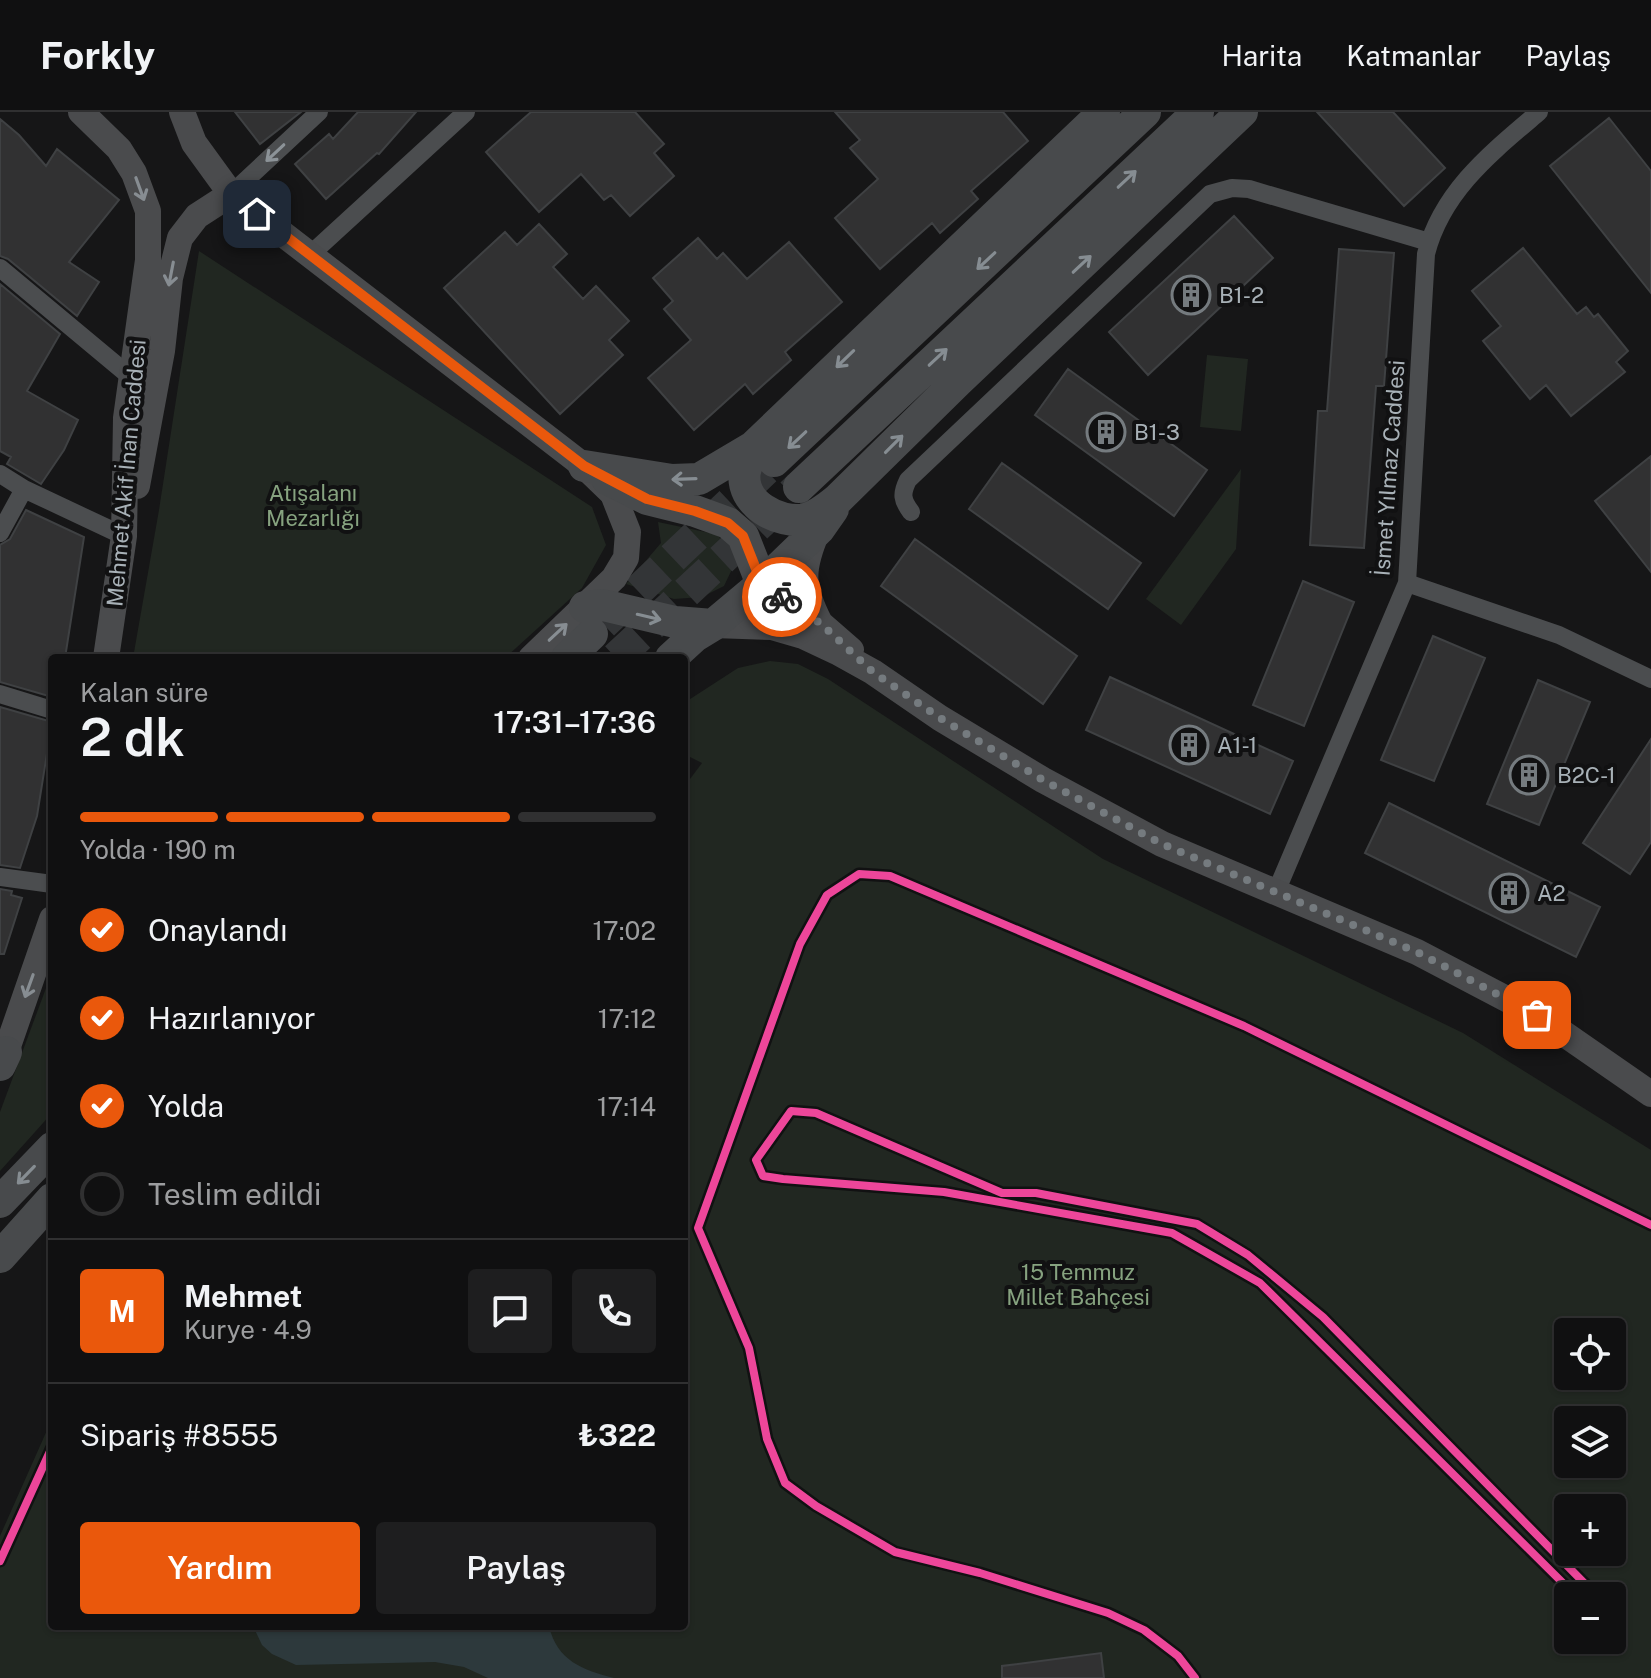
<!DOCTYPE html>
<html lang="tr">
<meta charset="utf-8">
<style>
:root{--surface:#101011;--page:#1e1e1f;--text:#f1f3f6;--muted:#9c9d9f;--line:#303031;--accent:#ea580c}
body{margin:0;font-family:"Public Sans",sans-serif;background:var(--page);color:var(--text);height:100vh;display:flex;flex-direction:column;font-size:30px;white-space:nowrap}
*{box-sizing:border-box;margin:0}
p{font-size:26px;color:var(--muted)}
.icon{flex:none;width:44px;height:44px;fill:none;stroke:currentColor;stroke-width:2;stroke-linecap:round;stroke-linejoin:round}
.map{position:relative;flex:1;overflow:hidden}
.panel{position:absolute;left:48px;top:542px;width:640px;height:976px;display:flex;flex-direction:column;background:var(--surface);border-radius:8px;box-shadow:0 2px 6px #0004,0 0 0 2px var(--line)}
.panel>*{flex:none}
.tools{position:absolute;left:1554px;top:1206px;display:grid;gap:16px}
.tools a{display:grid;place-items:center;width:72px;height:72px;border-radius:8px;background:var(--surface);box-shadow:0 2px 6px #0004,0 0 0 2px var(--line);font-size:40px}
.pin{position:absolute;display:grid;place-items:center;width:68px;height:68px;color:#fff;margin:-34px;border-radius:16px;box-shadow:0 4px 12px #0006}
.courier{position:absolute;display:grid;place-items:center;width:80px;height:80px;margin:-40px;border:6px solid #ea580c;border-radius:50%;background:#fff;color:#222;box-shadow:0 2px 10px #0007}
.overview em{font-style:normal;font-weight:600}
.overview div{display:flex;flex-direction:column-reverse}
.overview{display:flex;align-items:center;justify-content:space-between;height:136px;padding:0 32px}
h1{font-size:52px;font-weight:600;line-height:60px}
.bar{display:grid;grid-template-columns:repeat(4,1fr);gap:12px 8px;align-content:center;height:96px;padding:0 32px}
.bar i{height:10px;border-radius:6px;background:var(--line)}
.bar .on{background:var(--accent)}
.bar p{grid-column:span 4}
.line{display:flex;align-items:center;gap:20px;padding:0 32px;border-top:2px solid var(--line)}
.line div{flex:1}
.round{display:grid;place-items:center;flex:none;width:84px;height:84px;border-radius:8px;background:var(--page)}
ol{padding:0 32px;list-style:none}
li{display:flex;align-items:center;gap:24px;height:88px}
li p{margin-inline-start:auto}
li .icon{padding:8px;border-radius:50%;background:var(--accent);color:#fff;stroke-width:4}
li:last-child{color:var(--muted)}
li i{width:44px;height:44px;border:4px solid var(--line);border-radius:50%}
.cta{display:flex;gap:16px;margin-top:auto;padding:16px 32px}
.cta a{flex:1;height:92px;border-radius:8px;background:var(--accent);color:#fff;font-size:32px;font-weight:600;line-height:92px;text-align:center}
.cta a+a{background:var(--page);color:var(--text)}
header{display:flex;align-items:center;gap:48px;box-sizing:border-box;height:112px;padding:0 40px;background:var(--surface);border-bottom:2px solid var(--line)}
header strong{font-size:38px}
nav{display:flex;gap:44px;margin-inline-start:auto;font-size:28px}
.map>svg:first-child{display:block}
</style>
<header>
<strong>Forkly</strong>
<nav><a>Harita</a><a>Katmanlar</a><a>Paylaş</a></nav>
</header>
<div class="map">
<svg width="1651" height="1566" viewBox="0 0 1651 1566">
<rect width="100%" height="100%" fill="#161617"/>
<!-- green -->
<path fill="#212721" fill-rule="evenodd" d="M199,139l393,256 14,38 -24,43 -77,70h-372l26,-148z
M1207,243l41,4 -7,72 -41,-4z
M1241,357l-5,80 -55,76 -35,-26z
M658,410l57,12 16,12 3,19 -10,21 -22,11 -28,2 -48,-15 35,-41z
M770,549l28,3 30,15 275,180 360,174 188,117v528h-1651v-142l52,-117v207h632v-839l18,-24 -18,-9v-51l54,-35zM1568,1220h44v44h-44zM1568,1308h44v44h-44zM1568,1396h44v44h-44zM1568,1484h44v44h-44z
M52,860v141l-52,58v-59z"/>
<!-- water -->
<path fill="#2d393c" d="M253,1514h296c8,35 34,44 65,52h-126l-24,-11 -29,-5 -139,3 -24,-11 -10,-9z"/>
<!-- building -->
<path fill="#313132" stroke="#3f4143" stroke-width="2" d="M235,0h66l-41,32z
M358,0h58l-37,42 -2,-1 -51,46 -31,-35 34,-30 4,5z
M531,0h104l29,32 -10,9 20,23 -44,40 -19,-21 -7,5 -23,-26 -42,38 -53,-60z
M835,0h168l25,29 -57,50 7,8 -38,34 -8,-10 -52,46 -45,-51 43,-39 -28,-31 10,-8z
M1317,0h76l52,56 -41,38z
M1609,6l42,53v122l-101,-127z
M0,7l19,16 27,31 11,-17 62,51 -50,62 30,20 -22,34 -69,-57 -8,-3z
M1234,104l39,42 -125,117 -39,-43z
M539,112l28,30 -14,13 30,32 13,-13 33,35 -20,19 14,15 -63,59 -116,-126 61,-56 12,13z
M698,126l19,21 6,-6 24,26 42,-37 53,60 -57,50 6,8 -38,34 -8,-10 -51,46 -46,-52 43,-38 -27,-31 9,-8 -20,-23z
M1523,136l54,66 9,-7 8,10 4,-3 30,37 -12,11 9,10 -54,44 -25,-31 -16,14 -47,-58 18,-15 -29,-35z
M1339,137l55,4 -10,133h-8l-12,162 -54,-3 8,-134h9z
M0,172l60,50 -33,57 51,29 -14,30 -23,34 -34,-20 4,-7 -11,-6z
M1068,257l139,101 -33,46 -139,-101z
M1651,344v116l-56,-71z
M1002,351l139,100 -33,46 -139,-100z
M26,398l58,27 -19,121h-13v39l-52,-15v-137l10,-6z
M915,427l162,117 -34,48 -162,-118z
M1303,469l51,21 -50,124 -51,-21z
M1433,524l52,22 -51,123 -53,-21z
M1110,565l183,84 -23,53 -184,-84z
M1538,568l52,22 -51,123 -52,-21z
M0,595l52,15 -15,94 -17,52 -20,-3z
M1651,627v103l-21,32 -47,-31z
M1389,691l211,104 -24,50 -211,-104z
M0,777l12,2 -1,4 11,3 -18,56h-4z
M1101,1541l3,25h-102v-12z"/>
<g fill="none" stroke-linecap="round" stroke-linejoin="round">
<!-- trunk-tunnel -->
<path stroke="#333537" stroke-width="32" stroke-dasharray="32 16" stroke-linecap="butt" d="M603,512l163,-155
M616,546l183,-171"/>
<!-- minor -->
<path stroke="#4b4d4f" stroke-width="18" d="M231,82l88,-82
M310,143l156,-143
M0,156l132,110
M0,362l24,15 100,47
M911,400c-9,-12 -10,-18 -3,-32l302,-286 22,-6 17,1 180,53
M0,421l24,-44
M1407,471l152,52 92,44
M0,582l52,16
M0,765l52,7
M1276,780l131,-309 19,-329c16,-63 66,-102 113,-142"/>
<!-- secondary -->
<path stroke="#4a4b4d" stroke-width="26" d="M81,0l38,37 15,24 14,38v49l-22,158 -2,118 -18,122
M182,0l12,31 37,51 353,272 29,28 15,38 -2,26 -12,20 -83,80
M137,374l25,-135 8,-73 10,-40 17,-22 34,-22
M817,420c-16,38 -16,54 3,91
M762,472l58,39 31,27
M713,513l59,2 31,9 34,16 36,20 67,46 103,62 119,64 255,108 120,63 114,79
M0,946l6,-6 46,-133"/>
<!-- trunk -->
<path stroke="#484a4c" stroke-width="32" d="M753,335c-2,7 -6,16 -8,24 -6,32 34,54 61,48 13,-4 22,-12 32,-20l120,-118 284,-269
M774,349l371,-349
M584,354l88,14 27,-1 54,-32 351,-335
M607,367l40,20 48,12 33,12 15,13 19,48
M799,375l399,-375
M585,495l18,-2 72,17 38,3
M567,546l25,-24
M671,546l24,-22 18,-11 49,-41 57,-55 14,-20
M0,953l6,-13
M0,1090l52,-54
M0,1145l52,-58"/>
<!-- cycleway casing -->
<g stroke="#111112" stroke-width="13">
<path id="cycleway" d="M0,1449l52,-114
M1576,1484l-316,-313 -88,-50 -228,-41 -161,-13 -20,-3 -7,-16 35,-49 25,2 186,80h34l161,31 51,31 75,62 271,276
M1195,1566l-17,-22 -34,-26 -36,-17 -128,-40 -85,-21 -79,-46 -31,-23 -18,-44 -18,-91 -51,-120 102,-284 27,-49 32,-21 31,2 354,150 407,199"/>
</g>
<!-- cycleway -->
<use href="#cycleway" stroke="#ed469a" stroke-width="8"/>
</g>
<!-- one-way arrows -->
<defs><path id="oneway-shaft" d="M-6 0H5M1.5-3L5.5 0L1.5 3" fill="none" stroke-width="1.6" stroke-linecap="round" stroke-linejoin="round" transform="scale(2)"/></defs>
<use stroke="#8c9398" href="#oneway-shaft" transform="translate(275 41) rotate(137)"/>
<g stroke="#868d92">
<use href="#oneway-shaft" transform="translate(1127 67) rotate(-43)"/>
<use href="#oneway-shaft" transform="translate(986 149) rotate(137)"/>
<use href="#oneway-shaft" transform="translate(1082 152) rotate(-43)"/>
<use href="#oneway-shaft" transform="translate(938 245) rotate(-43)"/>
<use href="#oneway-shaft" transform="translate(845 247) rotate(136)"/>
<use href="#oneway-shaft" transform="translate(797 328) rotate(137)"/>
<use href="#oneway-shaft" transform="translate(894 332) rotate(-45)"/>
<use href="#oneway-shaft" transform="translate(684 367) rotate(178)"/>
<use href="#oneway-shaft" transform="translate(649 505) rotate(13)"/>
<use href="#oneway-shaft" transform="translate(26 1063) rotate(134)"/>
</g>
<g stroke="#878d92">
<use href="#oneway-shaft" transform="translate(140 77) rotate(70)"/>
<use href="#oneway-shaft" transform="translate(171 162) rotate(101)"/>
<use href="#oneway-shaft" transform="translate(558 520) rotate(-43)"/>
<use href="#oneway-shaft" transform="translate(29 874) rotate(110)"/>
</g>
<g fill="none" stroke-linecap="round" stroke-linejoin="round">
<!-- done -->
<path stroke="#757b7f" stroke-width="8" stroke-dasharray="0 14.4" d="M782,485l38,26 53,49 67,46 103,62 119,64 255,108 120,63"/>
<!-- route -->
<path stroke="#ea580c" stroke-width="10" d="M257,102l327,252 63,33 48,12 33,12 15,13 19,48 20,13"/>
</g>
<!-- icons -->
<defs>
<g id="building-ring" transform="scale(2)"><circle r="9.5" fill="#111112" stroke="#757b7f" stroke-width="1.5"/><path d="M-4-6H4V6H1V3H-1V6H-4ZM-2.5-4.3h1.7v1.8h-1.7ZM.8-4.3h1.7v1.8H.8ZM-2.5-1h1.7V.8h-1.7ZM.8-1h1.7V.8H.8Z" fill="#757b7f"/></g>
</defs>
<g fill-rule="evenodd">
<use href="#building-ring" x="1191" y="183"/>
<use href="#building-ring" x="1106" y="320"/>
<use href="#building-ring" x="1189" y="633"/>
<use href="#building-ring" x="1529" y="663"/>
<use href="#building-ring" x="1509" y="781"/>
</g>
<g text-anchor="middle" stroke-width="8" stroke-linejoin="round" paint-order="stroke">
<!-- poi labels -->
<g font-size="22" fill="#a8b1b7" stroke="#111112" text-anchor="start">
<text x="1219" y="191">B1-2</text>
<text x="1134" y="328">B1-3</text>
<text x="1217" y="641">A1-1</text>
<text x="1557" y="671">B2C-1</text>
<text x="1537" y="789">A2</text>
</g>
<!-- street labels -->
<g font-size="22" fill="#a8b1b7" stroke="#111112">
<text transform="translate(1389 356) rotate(-86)" y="8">İsmet Yılmaz Caddesi</text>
<text transform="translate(126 361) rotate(-85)" y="8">Mehmet Akif İnan Caddesi</text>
</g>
<!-- park labels -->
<g font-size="22" fill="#86a27f" stroke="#111112">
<text x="313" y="389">Atışalanı<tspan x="313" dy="25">Mezarlığı</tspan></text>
<text x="1078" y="1168">15 Temmuz<tspan x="1078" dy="25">Millet Bahçesi</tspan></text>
</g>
</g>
</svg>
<div class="tools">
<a><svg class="icon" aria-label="locate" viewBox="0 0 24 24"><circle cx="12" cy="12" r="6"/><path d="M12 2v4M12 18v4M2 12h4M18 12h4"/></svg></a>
<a><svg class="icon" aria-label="layers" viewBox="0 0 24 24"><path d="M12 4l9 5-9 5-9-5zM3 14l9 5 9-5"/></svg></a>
<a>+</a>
<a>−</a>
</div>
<div class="pin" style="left:1537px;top:903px;background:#ea580c"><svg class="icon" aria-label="bag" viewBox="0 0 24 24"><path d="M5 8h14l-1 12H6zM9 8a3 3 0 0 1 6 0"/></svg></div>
<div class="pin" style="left:257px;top:102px;background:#1f2937"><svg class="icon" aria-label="home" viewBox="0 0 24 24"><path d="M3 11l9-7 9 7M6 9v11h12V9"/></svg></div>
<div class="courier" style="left:782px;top:485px"><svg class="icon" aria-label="bike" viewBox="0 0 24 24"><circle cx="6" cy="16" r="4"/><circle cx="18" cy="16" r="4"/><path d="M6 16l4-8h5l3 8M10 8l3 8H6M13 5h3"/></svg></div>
<section class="panel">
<div class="overview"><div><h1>2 dk</h1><p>Kalan süre</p></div><em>17:31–17:36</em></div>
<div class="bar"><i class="on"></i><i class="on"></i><i class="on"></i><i></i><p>Yolda · 190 m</p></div>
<ol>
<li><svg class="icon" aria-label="check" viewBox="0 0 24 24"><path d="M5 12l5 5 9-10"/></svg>Onaylandı<p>17:02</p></li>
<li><svg class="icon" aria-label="check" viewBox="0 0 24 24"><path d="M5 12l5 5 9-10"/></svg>Hazırlanıyor<p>17:12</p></li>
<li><svg class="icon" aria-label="check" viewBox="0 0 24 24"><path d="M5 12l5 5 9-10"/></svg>Yolda<p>17:14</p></li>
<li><i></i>Teslim edildi</li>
</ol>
<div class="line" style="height:144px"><b class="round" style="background:var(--accent);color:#fff">M</b><div><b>Mehmet</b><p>Kurye · 4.9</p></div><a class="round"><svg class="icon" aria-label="chat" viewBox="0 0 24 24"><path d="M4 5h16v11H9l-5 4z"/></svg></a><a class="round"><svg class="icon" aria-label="phone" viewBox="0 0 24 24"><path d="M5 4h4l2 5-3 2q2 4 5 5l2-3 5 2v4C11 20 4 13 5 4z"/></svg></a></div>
<div class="line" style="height:104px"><div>Sipariş #8555</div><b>₺322</b></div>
<div class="cta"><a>Yardım</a><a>Paylaş</a></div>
</section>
</div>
